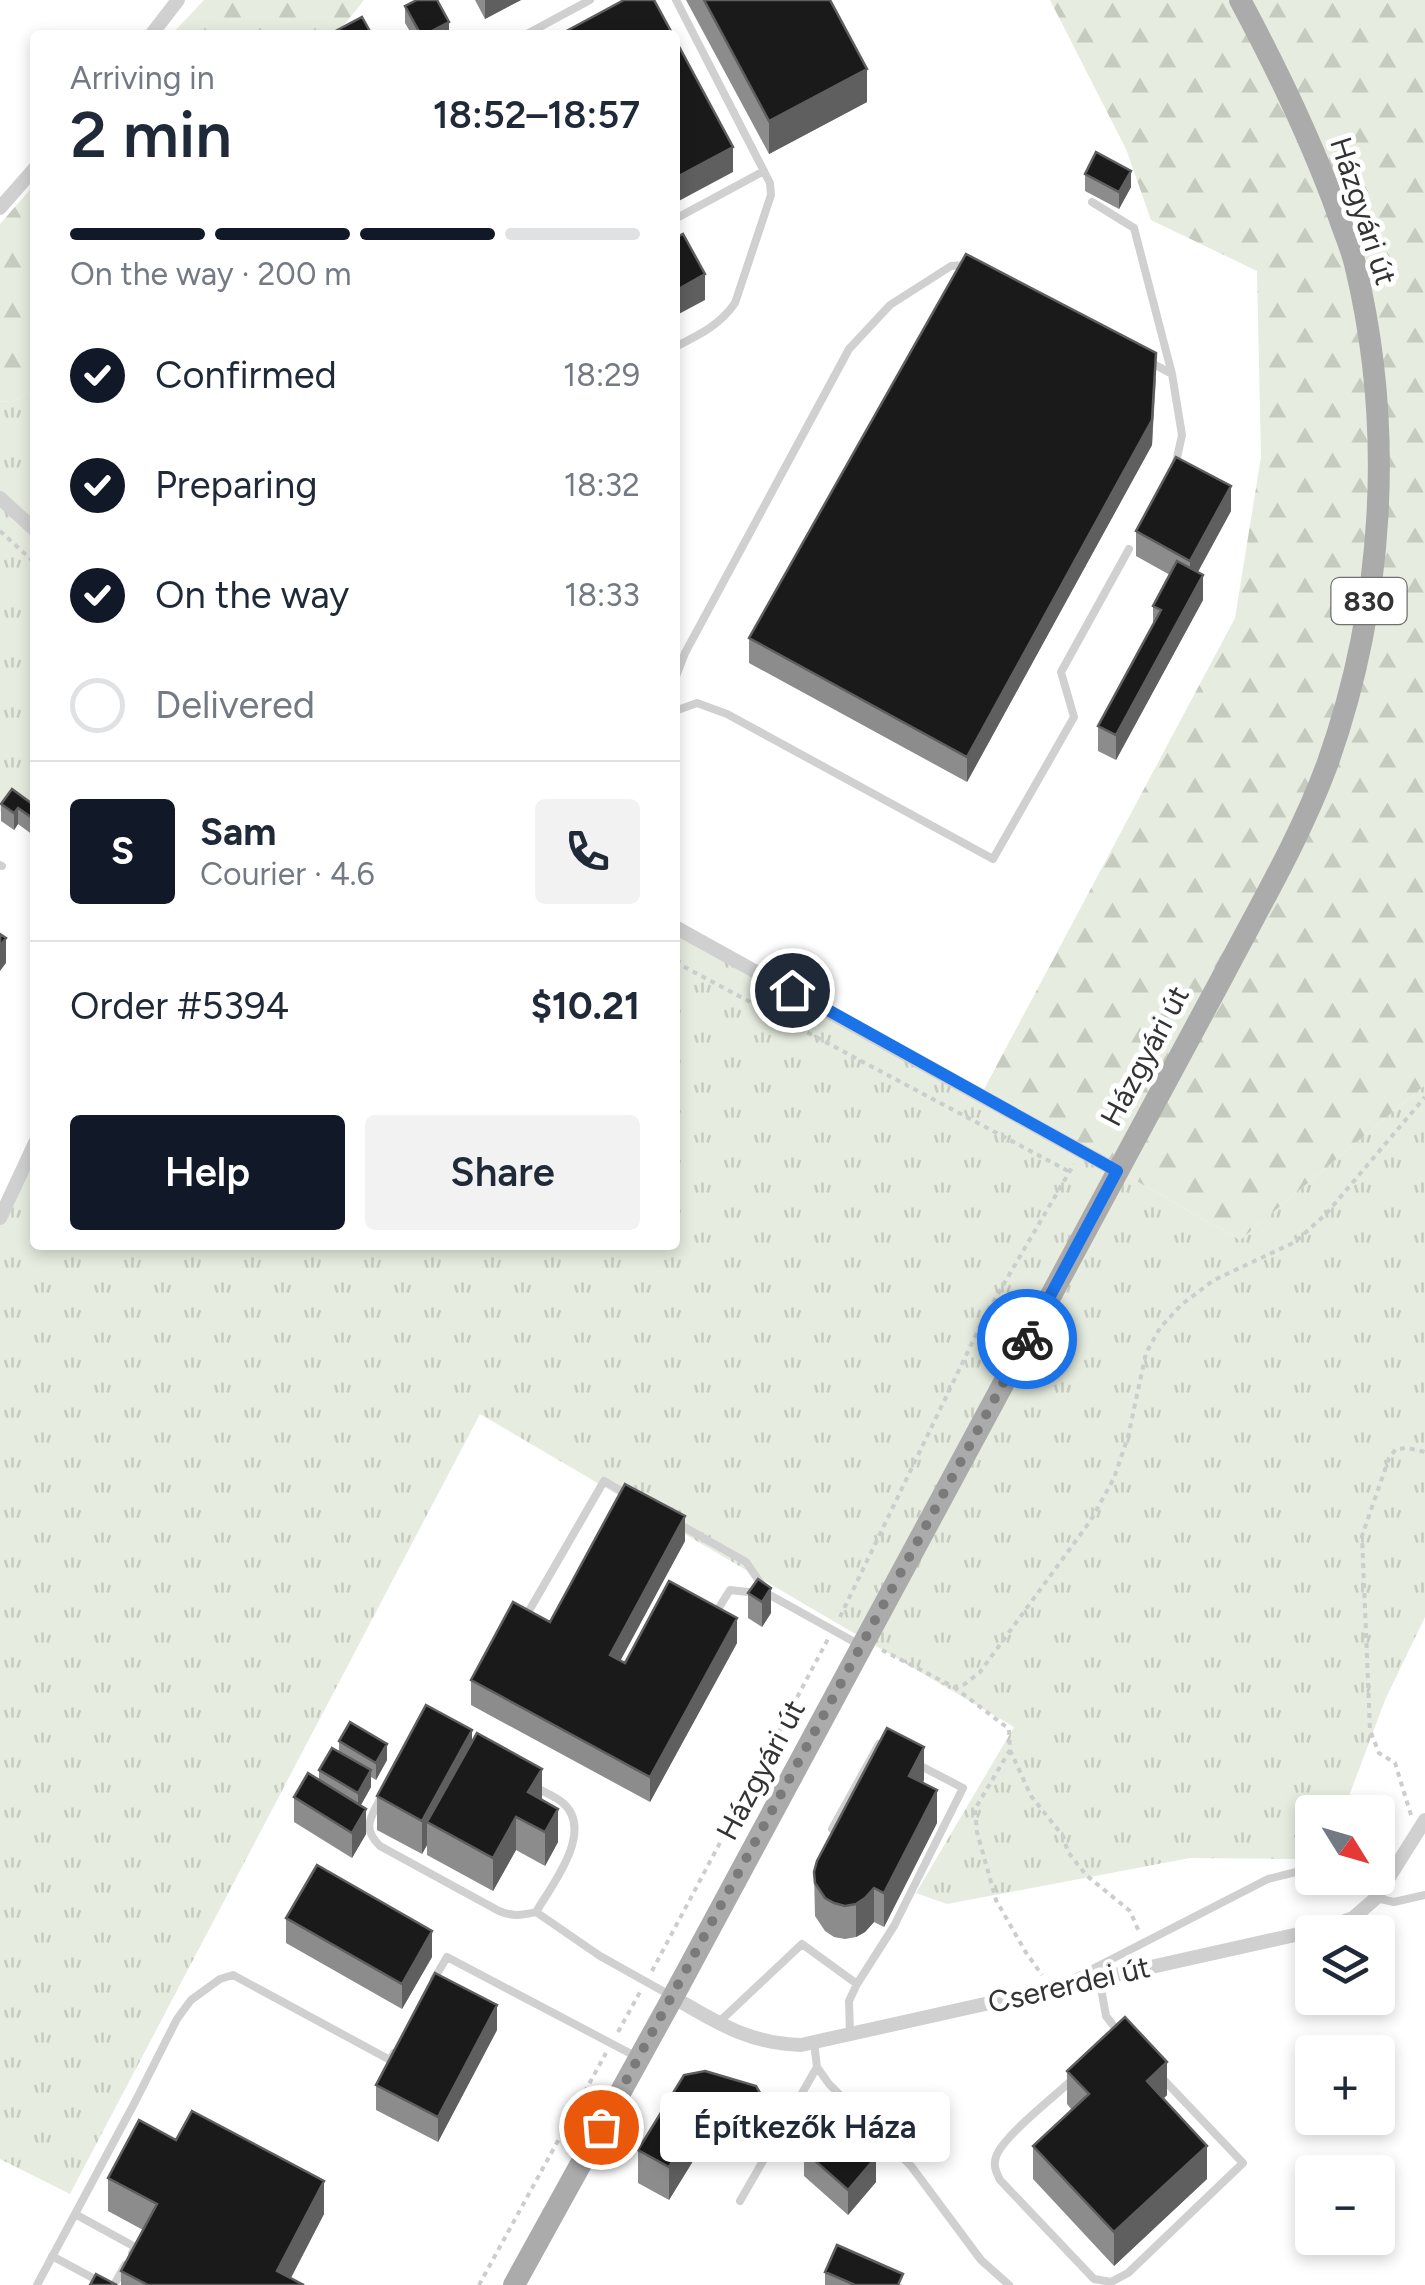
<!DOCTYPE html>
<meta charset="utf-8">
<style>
:root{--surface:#fff;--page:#f2f2f3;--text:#1f2937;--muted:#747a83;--line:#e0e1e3;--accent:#111827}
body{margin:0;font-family:Figtree,sans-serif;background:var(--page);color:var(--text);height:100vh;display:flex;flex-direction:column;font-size:38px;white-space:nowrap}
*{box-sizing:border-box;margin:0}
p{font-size:32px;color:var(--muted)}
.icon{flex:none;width:55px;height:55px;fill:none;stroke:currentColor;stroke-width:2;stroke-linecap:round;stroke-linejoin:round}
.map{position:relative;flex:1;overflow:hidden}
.panel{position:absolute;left:30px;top:30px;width:650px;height:1220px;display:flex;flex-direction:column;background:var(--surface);border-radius:10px;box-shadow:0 5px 15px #0003}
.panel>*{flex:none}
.needle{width:65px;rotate:127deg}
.buttons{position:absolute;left:1295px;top:1795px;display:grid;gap:20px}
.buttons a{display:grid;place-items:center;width:100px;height:100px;border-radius:10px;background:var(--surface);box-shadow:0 5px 15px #0003;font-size:50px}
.pin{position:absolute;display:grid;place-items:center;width:85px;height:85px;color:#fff;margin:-42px;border:5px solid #fff;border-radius:50%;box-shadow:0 2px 10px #0007}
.courier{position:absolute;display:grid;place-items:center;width:100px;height:100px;margin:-50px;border:8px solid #1a73e8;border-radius:50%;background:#fff;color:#222;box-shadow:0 2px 12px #0007}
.bubble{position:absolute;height:70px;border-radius:10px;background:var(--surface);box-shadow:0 5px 15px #0003;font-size:32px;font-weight:600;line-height:70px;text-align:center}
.head em{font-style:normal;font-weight:600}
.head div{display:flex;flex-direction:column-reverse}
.head{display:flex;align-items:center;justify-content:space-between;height:170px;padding:0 40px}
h1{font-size:65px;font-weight:600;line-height:75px}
.bar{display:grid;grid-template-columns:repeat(4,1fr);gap:15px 10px;align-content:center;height:120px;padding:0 40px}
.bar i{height:12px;border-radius:8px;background:var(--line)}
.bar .current{background:var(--accent)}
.bar p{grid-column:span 4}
.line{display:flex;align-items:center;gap:25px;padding:0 40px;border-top:2px solid var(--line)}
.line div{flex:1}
.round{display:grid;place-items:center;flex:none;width:105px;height:105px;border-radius:10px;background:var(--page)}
ol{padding:0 40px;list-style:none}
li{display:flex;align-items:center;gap:30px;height:110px}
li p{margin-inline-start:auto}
li .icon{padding:10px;border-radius:50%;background:var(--accent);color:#fff;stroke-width:4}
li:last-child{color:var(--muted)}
li i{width:55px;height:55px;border:5px solid var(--line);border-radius:50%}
.primary-button{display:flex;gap:20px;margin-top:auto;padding:20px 40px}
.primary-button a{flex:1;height:115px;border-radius:10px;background:var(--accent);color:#fff;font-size:40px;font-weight:600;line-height:115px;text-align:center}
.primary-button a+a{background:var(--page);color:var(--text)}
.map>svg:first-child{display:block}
</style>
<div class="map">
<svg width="1425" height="2285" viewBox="0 0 1425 2285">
<defs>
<pattern id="grass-tufts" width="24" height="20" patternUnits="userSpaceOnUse" patternTransform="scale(2.5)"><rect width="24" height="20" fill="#e6ecdf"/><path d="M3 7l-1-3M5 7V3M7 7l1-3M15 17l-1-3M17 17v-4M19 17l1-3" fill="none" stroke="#c6cbc0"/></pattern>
<pattern id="forest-firs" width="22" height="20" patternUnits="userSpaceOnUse" patternTransform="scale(2.5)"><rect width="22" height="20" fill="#e6ecdf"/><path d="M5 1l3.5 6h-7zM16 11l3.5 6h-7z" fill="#c6cbc0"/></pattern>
</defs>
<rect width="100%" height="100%" fill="#fff"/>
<!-- grass -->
<path fill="url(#grass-tufts)" d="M35,390v446l-35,-25v-410l11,1z
M675,926l307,167 258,147 185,-155v532l-40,83 -42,112h-31v47l-122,-1 -243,46 -31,-11 98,-166 -534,-313 -410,780 -70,-35v-934l35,-76v96h640z"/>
<!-- forest -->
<path fill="url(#forest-firs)" d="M204,0h160l-28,35h-165z
M1050,0h375v1085l-185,155 -258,-147 253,-475 26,-161 -4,-186 -106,-51 -25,-71z
M35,184v206l-24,12 -11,-1v-177z"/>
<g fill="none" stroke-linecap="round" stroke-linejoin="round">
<!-- path -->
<path stroke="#cdcdcd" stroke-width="4" stroke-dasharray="5 5" stroke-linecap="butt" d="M0,531l35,32
M675,962l395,210
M840,1617l145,-301 89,-152
M882,1650l72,37 11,-3 15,-12 111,-152 23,-42 14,-41 18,-84 14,-25 21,-23 33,-25 81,-38 31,-28 99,-117
M954,1687l55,42 1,21 -35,59 2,23 19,68 29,51 17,24
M1010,1750l21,46 32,40 5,16 18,23 44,36 10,23
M1411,1815l-16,-52 -16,-10 -9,-23 -8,-194 27,-78 7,-9 12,-1 17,4
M652,1971l176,-332
M618,2032l22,-40
M479,2285l127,-232"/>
<!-- lane -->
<path stroke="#d0d0d0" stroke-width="8" d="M525,35l65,-35
M1092,202l42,26 38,146 10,61 -7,32
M675,219l89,-48
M675,347c24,-12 45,-22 60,-44l36,-108 -1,-12 -94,-183
M1150,362l22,12
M675,679l10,-26 164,-304 41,-44 61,-39 14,-1
M675,711l22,-8 30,11 266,145 81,-142 -13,-45 68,-123
M0,865l2,1
M677,1523l69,39 22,32 90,50
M715,1614l15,-24 27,3
M526,1616l78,-135 26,15
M535,1787c8,5 20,9 28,16 32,28 -11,82 -27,109
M379,1801c-10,19 -16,28 1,45l119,65c14,6 23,4 37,1l64,44 68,38
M832,1829l47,-85 5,3
M1360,1878l8,6 8,14 18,4 31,-7
M1099,1977l7,39 13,17
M434,1979l13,-22 190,100
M1073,1979l195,-100 44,-11
M718,2023l84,-79 55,40
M850,2035l-1,-34 8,-17 37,-58 69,-138 -44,-23
M814,2043l3,24 12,17 82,82 70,94 28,25
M1072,2080c-17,16 -71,58 -76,77 -3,8 0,15 4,23l94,99 17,3 17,-9 115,-110 -80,-84
M740,2201l77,-134
M75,2214l60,33 -3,6
M52,2256l54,29
M37,2285l98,-183 42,-83 14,-19 29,-21 13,-4 157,85 4,-7
M114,2285l11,-20"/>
<!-- street -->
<path stroke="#d0d0d0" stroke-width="14" d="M151,35l27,-35
M0,208l35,-40
M0,498l35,32
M675,927l442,244
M0,1218l35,-75
M673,1997c45,26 74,46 128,48l525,-117 27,-10 23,-20 49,-78"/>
<!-- primary -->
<path stroke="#ababab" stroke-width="22" d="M514,2285l159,-288 550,-1021c36,-69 77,-138 104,-211 57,-160 68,-336 28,-501 -4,-17 -12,-34 -17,-50 -27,-75 -61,-145 -98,-214"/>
</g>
<!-- wall -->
<path fill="#8c8c8c" d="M475,0h46l-36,19z
M686,0h144l37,102 -98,52z
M405,6l44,29h-37l-7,-12z
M1085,174l46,13 -12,22 -34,-18z
M1156,378l-4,67 -185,337 -218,-119v-25z
M1231,511l-33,61 5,28 -87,160 -18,-9v-25l55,-101v-19l17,-31 -34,-19v-25z
M1,804l34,2v39l-2,-1v-9l-15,-11 -4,6 -13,-9z
M685,1541l-65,119 5,3 112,-20 -87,159 -179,-97v-25l79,-58z
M758,1579l13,34 -9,14 -14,-9v-25z
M339,1741l48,19 -11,20 -5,-3v10l-10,18 5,29 -14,24 -58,-36v-25l25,-17v-10l20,-18z
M472,1742l70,58 16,42 -13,24 -29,-16 -23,41 -66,-36v-10l-5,9 -45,-24v-34z
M924,1780l-1,3 14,40 -53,104 -10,-5 -9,10 -9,5 -11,2 -11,-2 -9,-6 -10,-15 -1,-44z
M286,1918l146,39 -30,52 -116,-66z
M497,2030l-59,112 -62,-32v-25z
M705,2071l60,63 -3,10 -16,6 -28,-8 -17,6 -32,52 -31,-17v-33z
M1067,2071l100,24 -4,4 44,80 -93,87 -81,-87v-33l39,-36 -5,-6z
M176,2140l148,74 -33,64 13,7h-183v-14l22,-41 -35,-19v-33z
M804,2151l72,31 -28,33 -44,-39z
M825,2272l78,13h-78z"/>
<!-- shaded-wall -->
<path fill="#5f5f5f" d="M485,0h36l-36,19z
M449,22v13h-25z
M867,69v33l-98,52v-33z
M733,147v25l-58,31v-25z
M1131,171v16l-12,22v-17z
M705,274v26l-30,16v-25z
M1156,353l-4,92 -185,337v-25z
M1231,486v25l-41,75v-25z
M1203,575v25l-87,160v-25z
M18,808v16l-4,6v-17z
M6,938v25l-6,8v-25z
M685,1516v25l-75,139v-25z
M771,1588v25l-9,14v-25z
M737,1618v25l-87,159v-25z
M472,1730v33l-45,59v23l-5,9v-33z
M387,1744v16l-11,20v-17z
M924,1747v33l-15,29v-33z
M542,1769v33l-14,23v-33z
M371,1770v17l-13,23v-17z
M937,1790v33l-53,104v-34z
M366,1809v25l-14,24v-25z
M558,1809v33l-13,24v-34z
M516,1817v33l-23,41v-33z
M874,1888v34l-9,10 -9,5v-33z
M432,1931v26l-30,52v-25z
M497,2005v25l-59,112v-25z
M1167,2062v33l-20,19v-33z
M765,2101v33l-3,10 -16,6v-33z
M718,2109v33l-17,6 -32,52v-33l32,-52z
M1207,2146v33l-93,87v-34z
M876,2157v25l-28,33v-25z
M324,2181v33l-37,71 -10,-14z"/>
<!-- building -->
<path fill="#1a1a1a" stroke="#5f5f5f" stroke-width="2.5" d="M417,0h20l12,22 -25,13h-3l-16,-29z
M624,0h30l19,35h-114z
M704,0h126l37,69 -98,52z
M362,17l10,18h-44z
M675,39l58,108 -58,31z
M1096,152l35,19 -12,21 -34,-18z
M683,234l22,40 -30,17v-53z
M966,254l190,99 -4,67 -185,337 -218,-119z
M1176,457l55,29 -41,75 -54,-30z
M1177,561l26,14 -87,160 -18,-9 63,-116 -8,-4z
M12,789l23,17v14l-17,-12 -4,5 -13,-9z
M0,934l6,4 -6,8z
M625,1484l60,32 -75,139 15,8 44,-82 68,37 -87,159 -179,-97 42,-78 37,20z
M758,1579l13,9 -9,14 -14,-9z
M426,1705l46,25 -50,91 -45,-25z
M350,1722l37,22 -11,19 -37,-22z
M887,1728l37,19 -15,29 28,14 -53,103 -10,-5 -9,10 -9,6 -11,2 -11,-3 -9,-5 -10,-15 -1,-11 3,-11z
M477,1733l65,36 -14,23 30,17 -13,23 -29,-15 -23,41 -66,-36z
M332,1748l39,22 -13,23 -39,-23z
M308,1773l58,36 -14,24 -58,-36z
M317,1865l115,66 -30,53 -116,-66z
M435,1973l62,32 -59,112 -62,-32z
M1125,2017l42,45 -20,19 60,65 -93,86 -81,-86 56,-52 -22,-23z
M705,2071l51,15 9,15 -3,9 -16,7 -28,-8 -17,6 -32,52 -31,-17 46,-75z
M192,2111l132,70 -47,90 27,14h-156l-27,-14 36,-67 -49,-26 31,-58 37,20z
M832,2118l44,39 -28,33 -44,-39z
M837,2245l66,29 -5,11h-43l-30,-13z
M96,2274l21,11h-27z"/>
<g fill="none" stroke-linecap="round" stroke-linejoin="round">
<!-- done -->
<path stroke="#7a7a7a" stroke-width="10" stroke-dasharray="0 18" d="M601,2127l426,-788"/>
<!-- route -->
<path stroke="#1a73e8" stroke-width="12" d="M792,990l325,181 -90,168"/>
</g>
<g text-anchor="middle" stroke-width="10" stroke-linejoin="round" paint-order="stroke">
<!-- shield labels -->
<rect fill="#fff" stroke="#707070" stroke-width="2.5" x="1331.5" y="578" width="75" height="46" rx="8"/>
<g font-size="28" font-weight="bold" fill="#333">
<text x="1369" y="611">830</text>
</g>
<!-- street labels -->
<g font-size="30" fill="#333" stroke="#fff">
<text transform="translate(1363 211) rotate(72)" y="10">Házgyári út</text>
<text transform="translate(1145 1056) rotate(-62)" y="10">Házgyári út</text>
<text transform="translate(761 1770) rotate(-62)" y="10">Házgyári út</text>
<text transform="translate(1069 1985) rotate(-13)" y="10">Csererdei út</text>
</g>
</g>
</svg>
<div class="buttons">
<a><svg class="needle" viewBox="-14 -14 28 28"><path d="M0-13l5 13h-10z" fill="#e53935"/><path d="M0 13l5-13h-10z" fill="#747a83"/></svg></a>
<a><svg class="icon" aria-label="layers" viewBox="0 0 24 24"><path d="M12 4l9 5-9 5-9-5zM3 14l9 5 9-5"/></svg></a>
<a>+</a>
<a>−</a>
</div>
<div class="pin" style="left:601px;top:2127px;background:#ea580c"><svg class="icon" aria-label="bag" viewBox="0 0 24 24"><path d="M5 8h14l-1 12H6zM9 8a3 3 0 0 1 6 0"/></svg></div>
<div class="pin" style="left:792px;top:990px;background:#1f2937"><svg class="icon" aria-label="home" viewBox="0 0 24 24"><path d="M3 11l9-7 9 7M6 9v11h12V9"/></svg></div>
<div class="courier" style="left:1027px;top:1339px"><svg class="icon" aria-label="bike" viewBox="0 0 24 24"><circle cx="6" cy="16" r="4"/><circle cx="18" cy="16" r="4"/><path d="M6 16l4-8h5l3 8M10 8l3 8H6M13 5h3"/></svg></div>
<div class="bubble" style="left:660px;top:2092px;width:290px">Építkezők Háza</div>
<section class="panel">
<div class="head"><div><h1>2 min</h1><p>Arriving in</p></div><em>18:52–18:57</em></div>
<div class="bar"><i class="current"></i><i class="current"></i><i class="current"></i><i></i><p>On the way · 200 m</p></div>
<ol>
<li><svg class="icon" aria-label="check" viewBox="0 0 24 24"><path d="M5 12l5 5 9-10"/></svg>Confirmed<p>18:29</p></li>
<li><svg class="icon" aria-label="check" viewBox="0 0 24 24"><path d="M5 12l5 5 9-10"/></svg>Preparing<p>18:32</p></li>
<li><svg class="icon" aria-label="check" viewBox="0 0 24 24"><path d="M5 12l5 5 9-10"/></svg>On the way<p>18:33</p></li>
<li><i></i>Delivered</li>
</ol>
<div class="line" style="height:180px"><b class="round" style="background:var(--accent);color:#fff">S</b><div><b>Sam</b><p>Courier · 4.6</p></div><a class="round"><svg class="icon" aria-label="phone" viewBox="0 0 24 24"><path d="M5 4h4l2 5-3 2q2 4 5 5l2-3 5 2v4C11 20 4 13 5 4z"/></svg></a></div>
<div class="line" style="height:130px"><div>Order #5394</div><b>$10.21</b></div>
<div class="primary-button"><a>Help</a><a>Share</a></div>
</section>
</div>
